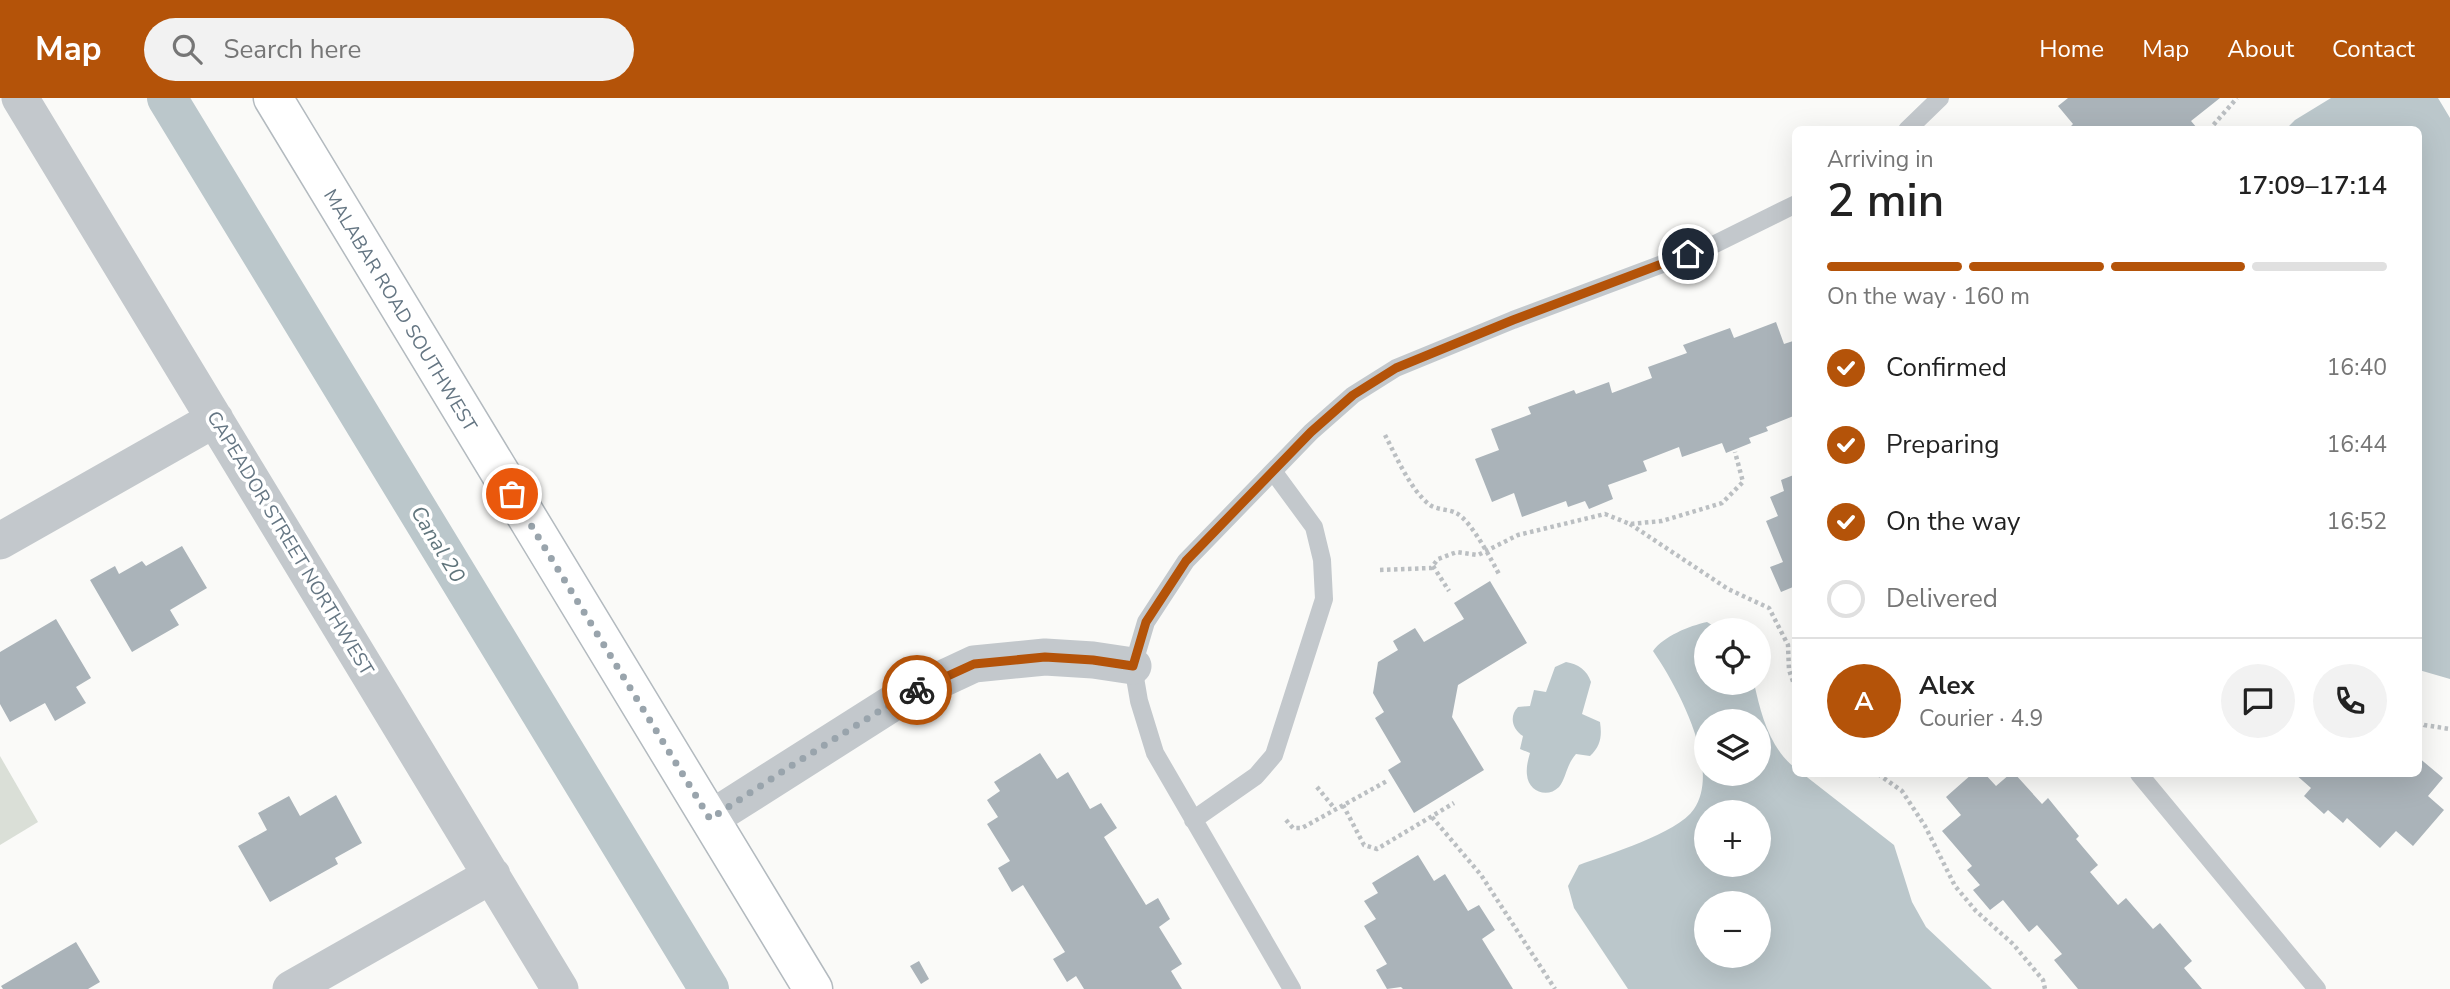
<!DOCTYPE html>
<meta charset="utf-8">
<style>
:root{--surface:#fff;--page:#f2f2f2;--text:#222;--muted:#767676;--line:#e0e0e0;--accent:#b45309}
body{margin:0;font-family:"Nunito Sans",sans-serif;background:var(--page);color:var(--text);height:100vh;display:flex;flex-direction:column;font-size:26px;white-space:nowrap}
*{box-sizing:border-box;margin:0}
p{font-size:23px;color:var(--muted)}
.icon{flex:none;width:38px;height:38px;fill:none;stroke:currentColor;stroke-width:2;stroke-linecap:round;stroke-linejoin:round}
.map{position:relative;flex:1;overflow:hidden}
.details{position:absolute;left:1792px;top:28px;width:630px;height:651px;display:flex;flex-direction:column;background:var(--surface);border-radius:10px;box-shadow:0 7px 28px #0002}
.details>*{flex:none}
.fabs{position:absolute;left:1694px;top:520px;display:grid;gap:14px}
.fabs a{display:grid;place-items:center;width:77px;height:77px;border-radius:50%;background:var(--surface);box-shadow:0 7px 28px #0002;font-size:35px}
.pin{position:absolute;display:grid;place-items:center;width:60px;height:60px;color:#fff;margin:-30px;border:4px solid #fff;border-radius:50%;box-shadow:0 2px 7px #0007}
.courier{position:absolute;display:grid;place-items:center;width:70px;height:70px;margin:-35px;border:5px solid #b45309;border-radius:50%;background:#fff;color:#222;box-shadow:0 2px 9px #0007}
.summary em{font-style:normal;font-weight:600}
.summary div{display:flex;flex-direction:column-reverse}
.summary{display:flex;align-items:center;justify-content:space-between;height:119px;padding:0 35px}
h1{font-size:46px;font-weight:600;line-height:52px}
.bar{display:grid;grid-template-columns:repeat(4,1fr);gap:10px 7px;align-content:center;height:84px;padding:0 35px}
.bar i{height:9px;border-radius:5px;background:var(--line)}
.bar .active{background:var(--accent)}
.bar p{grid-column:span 4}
.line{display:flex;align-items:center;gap:18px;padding:0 35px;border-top:2px solid var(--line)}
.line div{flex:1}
.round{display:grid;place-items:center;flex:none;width:74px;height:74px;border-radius:37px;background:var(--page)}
ol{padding:0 35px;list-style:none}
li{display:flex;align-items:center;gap:21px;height:77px}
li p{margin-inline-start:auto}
li .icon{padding:7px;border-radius:50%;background:var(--accent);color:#fff;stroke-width:4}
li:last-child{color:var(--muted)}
li i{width:38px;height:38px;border:4px solid var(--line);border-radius:50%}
header{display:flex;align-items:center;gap:42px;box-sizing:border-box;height:98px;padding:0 35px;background:var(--accent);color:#fff}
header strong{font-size:33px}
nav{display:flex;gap:38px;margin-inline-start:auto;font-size:24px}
.search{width:490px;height:63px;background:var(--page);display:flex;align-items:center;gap:18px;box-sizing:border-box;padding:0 24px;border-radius:38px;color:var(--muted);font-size:26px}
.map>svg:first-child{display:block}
</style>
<header>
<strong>Map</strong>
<div class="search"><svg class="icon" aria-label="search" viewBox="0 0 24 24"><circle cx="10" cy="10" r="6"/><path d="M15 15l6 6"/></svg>Search here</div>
<nav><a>Home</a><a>Map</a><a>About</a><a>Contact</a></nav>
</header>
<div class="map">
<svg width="2450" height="891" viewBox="0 0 2450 891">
<rect width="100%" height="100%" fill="#fafaf8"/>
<!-- green -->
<path fill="#dadfd7" d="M0,658l38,66 -38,23z"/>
<!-- water -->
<path fill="#bbc7cb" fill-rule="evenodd" d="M2331,0h107l12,20v561l-31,-9 -1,-540 -132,-1 9,-9z
M1707,524l13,8h-14v52l48,1c7,31 15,64 41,85l1,6h7l91,71 18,57 14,25 66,62h-364l-54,-81 -6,-22 11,-21c29,-11 98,-31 115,-56 28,-41 -17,-123 -41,-158 11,-15 36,-25 54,-29zM1759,623v53h-53v-53zM1706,714h53v52h-53zM1706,805h53v53h-53z
M1566,564c12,2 21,8 25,20l-9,32 18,8c2,14 1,24 -10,34l-14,-2c-10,11 -10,25 -17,33 -12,12 -31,4 -32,-12 -1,-8 1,-15 3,-22l-10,-4 3,-13c-11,-7 -14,-20 -5,-29l12,-1 4,-16 12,2 9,-25z"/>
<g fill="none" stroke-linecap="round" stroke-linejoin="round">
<!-- canal -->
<path stroke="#bbc7cb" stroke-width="40" d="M167,0l542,891"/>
</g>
<!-- building -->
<path fill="#aab3b9" d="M2068,0h152l-29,23 6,7 -2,2h-128l6,-6 -15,-18z
M1776,224l8,22 12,-4v75l-30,12 2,4 -19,7 2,5 -25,10 -4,-10 -40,14 -3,-10 -36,14 4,10 -39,14 5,14 -24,10 -4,-8 -17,6 -2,-6 -44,16 -8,-24 -22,9 -17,-43 24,-9 -8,-21 40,-15 -3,-7 46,-17 2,4 33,-12 3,11 40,-15 -4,-11 39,-14 -4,-8 47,-17 4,10z
M1796,376v118l-3,-5 -12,5 -11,-25 13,-5 -17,-41 12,-5 -8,-19 14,-6 -3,-11z
M182,448l25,42 -37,22 9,15 -47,27 -42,-72 25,-14 4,8 23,-13 4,5z
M1490,483l37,62 -69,42 -6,32 32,53 -70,43 -26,-43 13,-8 -26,-44 9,-6 -11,-19 5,-31 20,-12 -5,-9 22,-13 9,14 40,-23 -10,-16z
M56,521l35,59 -15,9 10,16 -31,18 -10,-18 -35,19 -10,-18v-52z
M1040,655l17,26 11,-7 22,37 11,-6 16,25 -13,9 42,68 12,-7 12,21 -11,8 23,37 -11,7 11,18h-98l-8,-13 -9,6 -14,-23 12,-7 -42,-67 -11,7 -14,-24 12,-7 -23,-37 11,-7 -11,-17 13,-9 -6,-9z
M2418,659l25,21 -15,18 16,14 -31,36 -17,-15 -16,17 -33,-30 -4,5 -15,-13 -4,4 -20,-18 7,-8 -16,-14h123z
M1972,676h13l11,12 14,-12h5l27,30 6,-6 31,38 -3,3 22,26 -8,7 28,33 8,-7 27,31 7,-6 32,38 -8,7 18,21h-124l-24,-29 8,-6 -25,-29 -8,7 -26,-32 -13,10 -17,-20 7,-5 -13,-15 5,-4 -30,-35 19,-16 -15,-18z
M336,697l26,48 -27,15 3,6 -68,38 -32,-56 29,-16 -9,-17 31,-17 11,20z
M1418,757l16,26 11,-7 23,37 11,-6 16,25 -13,9 31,50h-110l-2,-2 -14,2 -11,-19 11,-6 -23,-38 12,-7 -12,-18 14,-8 -6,-10z
M76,844l24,40 -12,7h-85l-2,-3z
M919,863l10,18 -8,5 -11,-18z"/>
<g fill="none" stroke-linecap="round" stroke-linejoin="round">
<!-- secondary casing -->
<g stroke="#b3babf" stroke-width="41">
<path id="secondary" d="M273,0l540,891"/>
</g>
<!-- path -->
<path stroke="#bbbfc2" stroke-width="4.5" stroke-dasharray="3.5 3.5" stroke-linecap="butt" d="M2209,32l28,-32
M1385,337c11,21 26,56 45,70 7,5 19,4 26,8 15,7 36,48 44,63
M1630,426l98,65 41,19 19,37 1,25 7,20
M1433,468l16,25
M1380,472l51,-2 7,-9 19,-7 21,3 40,-20 87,-21 25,10 32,-3 60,-18 21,-21 -8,-30
M2418,623l6,4 26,4
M1878,676l24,17 23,35 30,60 21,25 37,33 30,36 2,9
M1317,689l18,22
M1343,707l21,40 13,4 77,-46
M1432,719l49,58 74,114
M1286,722l7,8h9l85,-47"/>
<!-- lane -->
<path stroke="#c3c8cc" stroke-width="18" d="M1907,32l33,-32
M2139,676l178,215
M1193,722l63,-44 18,-21 50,-156 -2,-39 -8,-33 -41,-56
M1292,891l-137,-236 -16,-52 -6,-35 13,-44 40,-61 125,-129 42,-37 43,-27 117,-48 200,-75 83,-41"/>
<!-- street -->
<path stroke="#c3c8cc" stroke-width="37" d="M20,0l540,891
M0,443l215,-122
M710,721l189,-120 75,-35 71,-7 48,3 40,6
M291,891l201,-114"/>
<!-- secondary -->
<use href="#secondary" stroke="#fff" stroke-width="38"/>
</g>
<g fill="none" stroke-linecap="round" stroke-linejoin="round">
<!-- done -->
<path stroke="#99a4ac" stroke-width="7" stroke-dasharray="0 12.6" d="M512,396l198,325 84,-55 105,-65 18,-9"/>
<!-- route -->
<path stroke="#b45309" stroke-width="9" d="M917,592l57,-26 71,-7 48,3 40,6 13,-44 40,-61 125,-129 42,-37 43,-27 117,-48 175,-66"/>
</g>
<g text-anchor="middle" stroke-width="7" stroke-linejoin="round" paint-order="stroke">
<!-- street labels -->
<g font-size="19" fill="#657683" stroke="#fff">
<text transform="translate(401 212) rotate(59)" y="7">MALABAR ROAD SOUTHWEST</text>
<text transform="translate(291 445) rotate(59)" y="7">CAPEADOR STREET NORTHWEST</text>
</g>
<!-- water labels -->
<g font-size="21" font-style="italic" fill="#60757c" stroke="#fff">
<text transform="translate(438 446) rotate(59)" y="7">Canal 20</text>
</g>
</g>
</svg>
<div class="fabs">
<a><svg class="icon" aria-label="locate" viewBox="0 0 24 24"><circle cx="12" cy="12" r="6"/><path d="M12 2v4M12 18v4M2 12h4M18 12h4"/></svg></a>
<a><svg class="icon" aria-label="layers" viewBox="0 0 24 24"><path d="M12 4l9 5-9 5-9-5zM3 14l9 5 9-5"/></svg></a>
<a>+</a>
<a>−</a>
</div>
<div class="pin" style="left:512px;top:396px;background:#ea580c"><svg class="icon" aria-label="bag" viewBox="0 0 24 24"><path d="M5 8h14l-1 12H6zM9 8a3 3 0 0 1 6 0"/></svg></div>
<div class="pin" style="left:1688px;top:156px;background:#1f2937"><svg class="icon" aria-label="home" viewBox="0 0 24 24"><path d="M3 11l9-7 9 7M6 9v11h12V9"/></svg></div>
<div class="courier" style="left:917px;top:592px"><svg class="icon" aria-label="bike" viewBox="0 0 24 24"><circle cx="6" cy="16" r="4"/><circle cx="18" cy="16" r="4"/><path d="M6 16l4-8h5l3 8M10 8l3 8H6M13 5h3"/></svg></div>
<section class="details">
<div class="summary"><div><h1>2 min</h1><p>Arriving in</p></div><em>17:09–17:14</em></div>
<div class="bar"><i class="active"></i><i class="active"></i><i class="active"></i><i></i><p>On the way · 160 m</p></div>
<ol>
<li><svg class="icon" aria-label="check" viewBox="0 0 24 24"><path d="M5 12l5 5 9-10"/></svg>Confirmed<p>16:40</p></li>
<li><svg class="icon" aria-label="check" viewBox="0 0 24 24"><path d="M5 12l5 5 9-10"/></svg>Preparing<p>16:44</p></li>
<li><svg class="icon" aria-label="check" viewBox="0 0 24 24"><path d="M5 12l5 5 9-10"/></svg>On the way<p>16:52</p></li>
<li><i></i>Delivered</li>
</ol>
<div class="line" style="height:126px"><b class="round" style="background:var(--accent);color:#fff">A</b><div><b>Alex</b><p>Courier · 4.9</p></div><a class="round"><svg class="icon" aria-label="chat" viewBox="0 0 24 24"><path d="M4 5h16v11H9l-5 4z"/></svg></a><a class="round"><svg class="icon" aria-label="phone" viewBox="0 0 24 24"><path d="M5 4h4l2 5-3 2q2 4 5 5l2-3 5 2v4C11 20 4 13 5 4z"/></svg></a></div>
</section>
</div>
